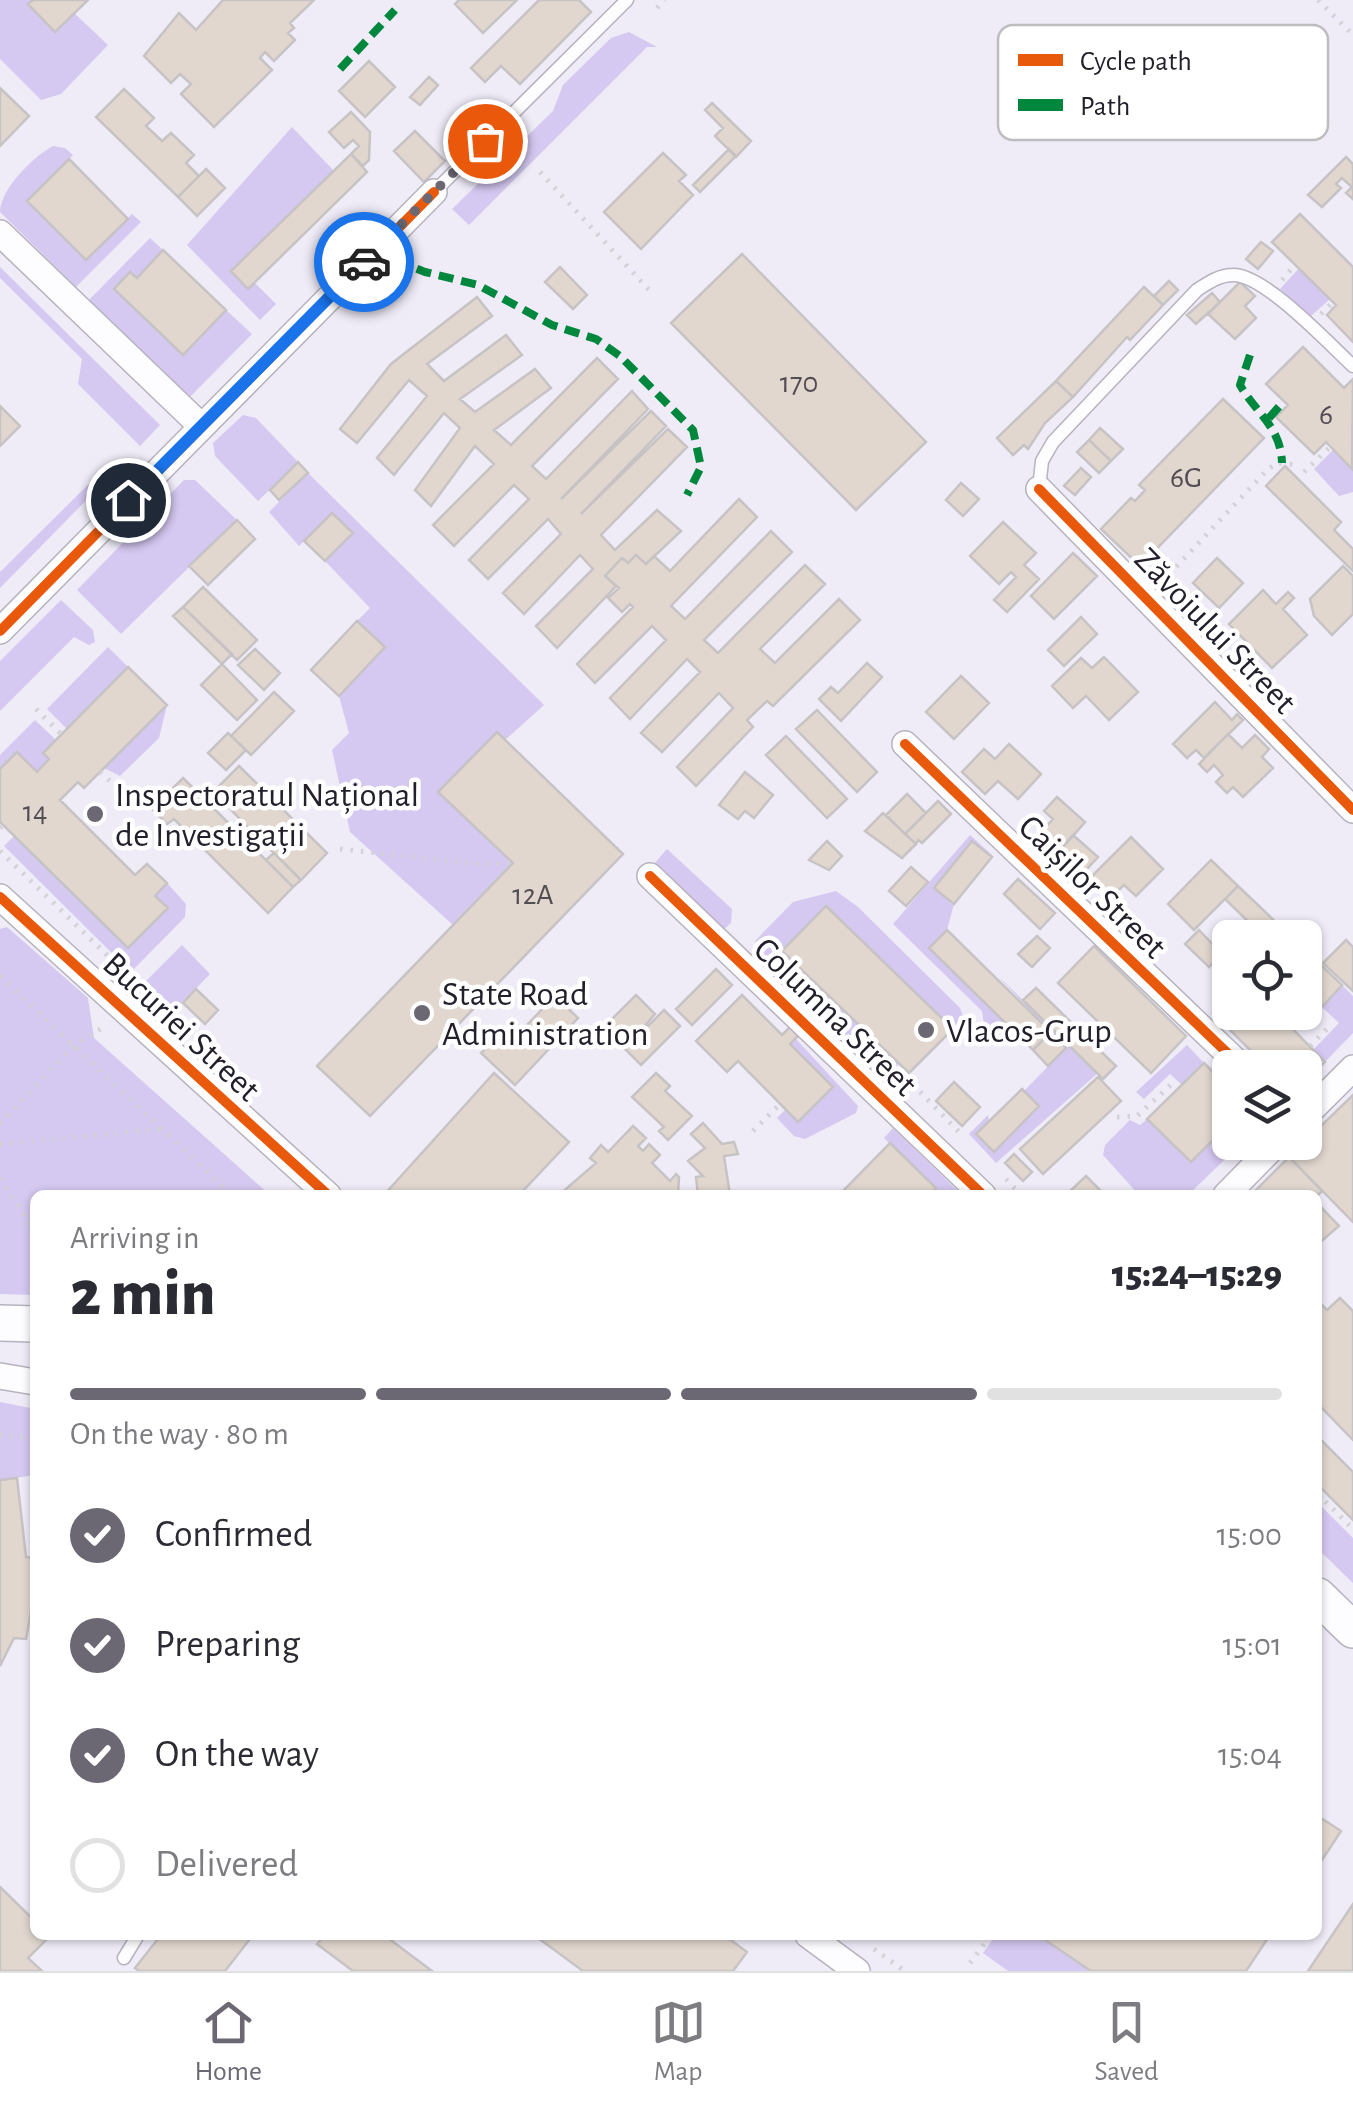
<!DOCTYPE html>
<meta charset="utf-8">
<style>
:root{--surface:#fff;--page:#f7f7f7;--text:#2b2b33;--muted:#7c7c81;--line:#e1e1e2;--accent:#6b6773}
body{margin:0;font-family:"Alegreya Sans",sans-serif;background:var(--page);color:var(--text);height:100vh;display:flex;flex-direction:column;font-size:38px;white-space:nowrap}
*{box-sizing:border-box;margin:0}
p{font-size:32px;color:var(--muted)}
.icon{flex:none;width:55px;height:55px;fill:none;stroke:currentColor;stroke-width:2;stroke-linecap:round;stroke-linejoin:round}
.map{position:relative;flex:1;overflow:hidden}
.drawer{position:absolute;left:30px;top:1190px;width:1292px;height:750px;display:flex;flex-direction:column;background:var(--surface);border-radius:15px;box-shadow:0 2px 8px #0004}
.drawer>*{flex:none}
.buttons{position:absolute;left:1212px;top:920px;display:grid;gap:20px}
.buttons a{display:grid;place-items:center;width:110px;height:110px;border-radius:15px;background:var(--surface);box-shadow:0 2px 8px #0004;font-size:50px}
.pin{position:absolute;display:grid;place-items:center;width:85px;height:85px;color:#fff;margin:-42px;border:5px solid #fff;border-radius:50%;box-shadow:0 2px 10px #0007}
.courier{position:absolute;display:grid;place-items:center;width:100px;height:100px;margin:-50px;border:8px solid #1a73e8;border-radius:50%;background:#fff;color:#222;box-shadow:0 2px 12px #0007}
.headline em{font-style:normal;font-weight:800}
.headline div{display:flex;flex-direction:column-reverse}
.headline{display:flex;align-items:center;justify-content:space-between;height:170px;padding:0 40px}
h1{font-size:65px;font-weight:800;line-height:75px}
.bar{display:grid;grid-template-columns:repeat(4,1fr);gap:15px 10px;align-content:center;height:120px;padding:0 40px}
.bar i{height:12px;border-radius:8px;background:var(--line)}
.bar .active{background:var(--accent)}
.bar p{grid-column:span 4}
ol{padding:0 40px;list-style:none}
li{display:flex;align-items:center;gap:30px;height:110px}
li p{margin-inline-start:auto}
li .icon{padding:10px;border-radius:50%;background:var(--accent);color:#fff;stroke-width:4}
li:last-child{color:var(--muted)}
li i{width:55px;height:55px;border:5px solid var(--line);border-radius:50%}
.tab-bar{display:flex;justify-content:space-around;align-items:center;height:140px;border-top:2px solid var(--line);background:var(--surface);font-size:28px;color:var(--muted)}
.tab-bar a{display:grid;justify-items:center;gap:5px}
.tab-bar .active{color:var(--accent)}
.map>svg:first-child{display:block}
</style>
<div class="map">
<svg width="1353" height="1971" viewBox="0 0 1353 1971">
<rect width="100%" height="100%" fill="#efecf8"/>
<!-- green -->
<path fill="#d5c8f1" d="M0,0h33l-4,4 45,9 34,32 -47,49 -20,6 -41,-41z
M629,32l28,15h-10l-178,178 -17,-16 101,-98 10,-26 48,-47z
M292,127l42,44 -103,99 17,18 6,-6 22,22 -16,16 -73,-75z
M53,146l12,2 8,7 -46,46 59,59 46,-46 9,8 -65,65 -76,-75c1,-24 33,-55 53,-66z
M150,238l13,12 -26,28 -7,-6 -16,17 68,66 44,-45 26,24 -66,67 -100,-98z
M0,267l160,158 -20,21 -62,-62 4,-25 -82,-81z
M1299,268l31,31 -19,17 -31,-27z
M243,415l13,3 42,44 -40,39 -43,-45 -2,-13z
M1333,450l20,18v24l-14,4 -25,-27z
M111,462l8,5 -119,121v-16z
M308,473l236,232 -39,35 -9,-7 -57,59 74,71 -60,62 -103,-93 -18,-82 17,-17 -10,-37 18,-75 13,-13 -45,-47 27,-28 -20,-20 -33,33 -30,-34z
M184,480h11l42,40 -116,114 -44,-44z
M61,600l32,30 2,12 -6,3 -15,-8 -74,74v-50z
M108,647l20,20 -61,62 -20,-20z
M167,705l-8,33 -39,38 -16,-8z
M35,720l21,20 -13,12 6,7 -12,13 -20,-20 -17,17v-14z
M970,835l23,21 -21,-14 -38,45 20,17 -7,26 -18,18 80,79 -23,11 -4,-27 -89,-87z
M14,836l114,112 39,-39 -12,-13 12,-13 19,21 -1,13 -54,55 -127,-126z
M667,849l65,60 -1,14 -10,9 -68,-67z
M836,891l22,16 102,101 8,22 -6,8 -136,-131 -43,44 116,113 -18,16 -117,-124 -9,-15 38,-39z
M7,927l81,71 6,40 176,157h-235v100l-35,-1v-365z
M182,945l28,29 -37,38 -30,-28z
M996,974l102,99 -102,90 -27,-29 19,-19 6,36 45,-44 -15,-16 42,-43z
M1342,985l11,11v37l-28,29 -12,-12 26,-27 -17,-16z
M796,1039l62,67 -2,7 -51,26 -11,-3 -17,-18 8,-8 14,12 34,-34 -43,-44z
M1187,1045l17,18 -22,22 -12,-11 -26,25 -8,-7z
M1147,1119l44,43 39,-39v19l12,1 -54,52h-49l-36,-40 2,-10 25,-25 10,5z
M893,1128l69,67h-33l6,-8 -51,-49z
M0,1402l35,7v66l-35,5z
M1318,1503l35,35v45l-35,-34z
M996,1935h42l53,36h-83l-25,-18z"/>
<!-- building -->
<path fill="#e1d7cf" stroke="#c7c3c4" stroke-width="2.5" d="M33,0h55l-33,32 -27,-28z
M223,0h91l-24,23 4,5 -6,5 7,7 -21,21 -9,-9 -5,6 12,12 -58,57 -33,-33 10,-10 -11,-10 -9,9 -27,-27 35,-43 17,17z
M459,0h58l-34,33 -28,-29z
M539,0h40l12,12 -71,72 -19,-18 -16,16 -14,-14z
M369,61l26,26 -30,30 -26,-26z
M429,77l9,8 -18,20 -10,-8z
M0,88l29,28 -29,30z
M124,89l30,29 -8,8 16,15 9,-8 23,22 -8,8 13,13 -21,21 -82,-80z
M712,103l39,38 -15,16 -21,-21 8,-8 -18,-18z
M351,112l19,20 -1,28 -6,6 -12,-12 8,-8 -6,-6 -9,8 -15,-16z
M415,131l30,30 -21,21 -30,-31z
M729,149l7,7 -36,36 -7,-7z
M663,153l23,22 -7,6 14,14 -52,54 -37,-37z
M351,154l16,18 -119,117 -17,-18z
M1346,157l7,7v35l-7,-6 6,-6 -10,-9 -6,6 5,4 -19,19 -14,-12z
M69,159l59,60 -42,41 -59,-59z
M206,169l19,19 -28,28 -19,-19z
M1300,214l53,53v75l-26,-27 9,-10 -64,-63z
M1261,242l12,9 -15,18 -12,-10z
M163,250l63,60 -43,45 -69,-66 16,-17 7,6z
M742,254l184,188 -70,68 -185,-187z
M560,267l27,28 -14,14 -28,-27z
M1169,281l9,9 -15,15 -9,-9z
M1240,282l15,14 -10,10 11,12 -21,21 -27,-25z
M1144,287l19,18 -33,35 -3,-3 -54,60 -17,-16z
M1212,293l8,9 -24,22 -9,-9z
M477,297l15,19 -65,48 17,17 62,-46 16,20 -62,44 15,13 60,-43 16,19 -57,42 17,15 86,-87 21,21 -86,87 14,13 86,-88 16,18 -87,90 90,-88 15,15 -85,88 87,-85 19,18 -86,88 14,15 42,-40 24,21 -35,33 -10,-9 -8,8 -6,-5 -17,18 11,10 -59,62 -21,-22 57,-57 -13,-14 -56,59 -21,-21 58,-59 -13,-15 -60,60 -19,-19 60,-61 -15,-14 -60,61 -21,-21 61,-61 -19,-18 -44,60 -16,-16 45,-62 -16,-15 -50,62 -17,-17 50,-62 -18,-16 -52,63 -17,-14 51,-65z
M1303,347l41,41 9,-9 -1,90 -26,-27 -12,12 -38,-37 12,-12 -22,-21z
M1056,381l17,16 -28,26 -17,26 -4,-4 -11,10 -16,-17z
M1223,399l41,39 -124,128 -39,-37 30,-31 4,3 10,-11 -6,-5z
M0,406l20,20 -20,20z
M1100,428l23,21 -12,12 -22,-21z
M1089,440l22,21 -12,12 -22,-21z
M298,462l10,11 -29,27 -9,-10z
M1285,466l56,56 -7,8 19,19v22l-87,-85z
M1081,468l10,9 -16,18 -11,-9z
M961,483l18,16 -16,17 -17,-16z
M739,499l18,18 -86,89 14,13 86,-88 21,21 -88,88 14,13 87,-88 20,19 -65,65 15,14 64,-64 21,21 -87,86 -6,-5 -20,19 6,7 -57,59 -19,-19 56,-59 -14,-15 -57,59 -21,-19 59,-61 -13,-13 -57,60 -20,-21 56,-58 -14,-14 -57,57 -18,-19 56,-57 -3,-3 -8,8 -14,-14 11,-10 -14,-12 17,-18 6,5 8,-8 10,9 8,-8 16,15z
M332,513l21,20 -28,28 -21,-20z
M237,520l18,19 -47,46 -19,-19z
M1003,522l33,31 -12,12 15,14 -32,33 -13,-12 22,-23 -5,-5 -12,12 -29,-28z
M1073,553l24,23 -43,43 -23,-23z
M1217,558l26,25 -24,25 -26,-25z
M1343,566l10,10v38l-21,21 -18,-19 -4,-17z
M203,587l54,53 -20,20 -54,-53z
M1263,590l13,14 12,-12 6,6 -11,11 24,26 -35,33 -43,-44z
M183,607l49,47 -10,10 -49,-48z
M1081,617l16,17 -33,32 -16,-16z
M357,621l28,26 -46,49 -28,-26z
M255,649l25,24 -16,17 -26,-25z
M1104,657l34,35 -29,28 -23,-24 -13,12 -21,-22 29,-28 11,10z
M867,663l15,14 -41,44 -22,-22 12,-12 7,6z
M222,664l35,36 -20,20 -36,-35z
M128,667l39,38 -83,83 -6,-6 -18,18 75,75 12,-11 20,19 -12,13 13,12 -40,40 -128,-126v-53l17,-17 20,20 12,-13 -6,-6z
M961,676l28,27 -35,36 -28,-27z
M274,692l20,19 -43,44 -20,-19z
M1215,702l17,18 5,-6 6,6 -39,38 -8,-8 -9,8 -14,-14z
M817,710l60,62 -20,20 -61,-63z
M497,732l126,122 -253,262 -53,-50 196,-203 -75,-71z
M228,733l18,17 -20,20 -18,-17z
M1228,734l14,14 13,-13 14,14 -7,8 11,11 -30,29 -10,-10 -6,6 -11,-11 7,-7 -9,-10 -7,7 -8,-8z
M786,736l61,63 -20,19 -61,-63z
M1009,744l32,30 -23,25 -20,-18 -13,13 -23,-22 22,-23 11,10z
M239,766l88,87 -26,27 -88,-88z
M745,772l28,23 -19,23 -9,-7 -7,8 -19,-14z
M183,778l110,109 -25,26 -94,-94 -7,5 -15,-15z
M907,794l19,19 -21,21 -19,-19z
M1057,797l28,25 -34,39 -20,-18 22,-24 -9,-8z
M938,801l13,13 -29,29 -4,-3 -2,4 -11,-10z
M883,813l33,31 -14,14 -37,-27z
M1073,835l25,22 -23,25 -24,-21z
M1131,837l32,32 -27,27 -12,-11 -13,12 -20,-20z
M827,841l15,15 -13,14 -20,-10z
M972,841l20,16 -38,47 -20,-16z
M274,853l27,27 -8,7 -27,-27z
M1211,860l27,26 -44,44 -26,-26z
M911,867l17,15 -22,24 -17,-15z
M1018,879l37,34 -15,16 -36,-35z
M1238,886l21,20 33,32h-27l-40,-39z
M826,906l127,123 -44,44 -127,-122z
M947,930l104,102 -18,18 -104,-102z
M1199,930l23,24 -13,13 -24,-23z
M1037,936l13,12 -18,19 -14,-13z
M1346,940l7,7v44l-30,-28z
M1094,946l92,90 -35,37 -93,-90z
M1305,951l17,15 -17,18z
M1322,966l20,19 -20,22 -17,-16v-7z
M716,969l16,16 -40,40 -16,-16z
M1036,988l80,78 -13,13 -80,-79z
M196,989l22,21 -13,14 -22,-21z
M636,995l19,19 -30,35 -22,-21z
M742,995l40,40 9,-9 8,9 -9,9 43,43 -35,35 -60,-61 -11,11 -31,-31z
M555,996l23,22 -63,67 -34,-32 32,-32 9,9z
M1230,996v16h46l49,50 -20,20v-14h-37l-55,-55z
M664,1010l16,16 -39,39 -16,-16z
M1051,1032l15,16 -18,18 -15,-16z
M1204,1063l26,26v34l-39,39 -44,-43z
M494,1073l75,69 -50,53h-135z
M656,1073l14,13 -5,5 27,25 -24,24 -9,-9 5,-4 -32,-30z
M1098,1077l23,24 -78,73 -23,-25z
M954,1082l26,25 -18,19 -26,-25z
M1022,1089l17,17 -45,46 -18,-18z
M1353,1095v127l-64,-65z
M703,1123l19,21 12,-2 4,12 -14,2 6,39h-32l-2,-18 7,-1 -15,-15 17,-13 -14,-14z
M633,1126l13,12 -8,8 5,5 6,-7 11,11 -8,8 18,18 6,-7 3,3 -1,18h-119l37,-32 -6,-5 11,-13 7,7z
M890,1143l46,45 -7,7h-90z
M1014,1154l18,18 -9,9 -18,-18z
M1289,1157l33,34 -4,4h-67z
M1086,1176l19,19h-39z
M1318,1204l21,22 -21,18z
M1340,1298l13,13v129l-35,-36v-103l9,9z
M1318,1437l35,35v48l-35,-35z
M17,1478l9,79 9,1v32l-9,49 -12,-1 -14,28v-186z
M1318,1816l23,15 -23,35z
M0,1887l35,34v14l15,1 -22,22 14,13h-42z
M1353,1904v67h-45z
M161,1935h92l-28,36h-86l-4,-3z
M325,1935h59l48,36h-79l-36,-27z
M534,1935h190l23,17 -14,19h-150z
M1038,1935h232l-24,36h-155z"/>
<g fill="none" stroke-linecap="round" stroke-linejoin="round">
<!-- lane casing -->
<g stroke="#b6b3be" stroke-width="15">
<path id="lane" d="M434,192l193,-192
M1039,489l3,-28 11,-19 144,-152c11,-7 22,-15 36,-15 31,-1 96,69 120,91
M124,1958l14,-23"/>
</g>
<!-- street casing -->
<g stroke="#b6b3be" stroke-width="28">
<path id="street" d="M0,233l200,192
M1039,489l314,321
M0,631l434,-439
M905,744l338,324
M650,876l333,319
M0,897l328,298
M1305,1116l48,-48
M1226,1195l52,-53
M0,1376l35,6
M808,1935l49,36"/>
</g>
<!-- secondary casing -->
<g stroke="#b6b3be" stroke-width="38">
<path id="secondary" d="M0,1323l35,1
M1318,1596l35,34"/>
</g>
<!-- path -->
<path stroke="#d3d2d6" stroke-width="5" stroke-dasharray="2.5 8" stroke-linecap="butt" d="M1318,0l35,35
M657,8l8,-8
M540,172l111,120
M1282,280l13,-15
M1321,314l12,-12
M1304,472l26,-25
M1162,582l106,-113 10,-6 19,2
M36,709l25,25
M100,772l20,18
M0,828l3,-3
M340,849l140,15 33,-1
M0,851l109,106
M0,976l232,219
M1310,1046l19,-19
M920,1092l43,44
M1117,1117l20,-1 36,-33
M0,1124l74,-79 30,-18
M753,1131l27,-27
M0,1144l161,-15
M0,1178l35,53
M1006,1179l15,16
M0,1435l35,3
M1318,1494l35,35
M874,1949l31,22
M970,1963l21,-28"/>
<!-- lane -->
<use href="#lane" stroke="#fdfcfe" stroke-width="12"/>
<!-- street -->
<use href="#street" stroke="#fdfcfe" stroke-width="25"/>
<!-- secondary -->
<use href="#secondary" stroke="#fdfcfe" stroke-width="35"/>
<!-- quiet -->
<path stroke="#00873e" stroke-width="8" stroke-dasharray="15 8" stroke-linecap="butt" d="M340,69l55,-59
M374,252l51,20 53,13 74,40 44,14 24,17 73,74 8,37 -14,28
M1250,355l-10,30c16,28 41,42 42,78
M1269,418l15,-17"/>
<!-- cycleway casing -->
<g stroke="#fff" stroke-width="16">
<path id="cycleway" d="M1039,489l314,321
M0,631l434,-439
M905,744l338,324
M650,876l333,319
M0,897l328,298"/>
</g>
<!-- cycleway -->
<use href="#cycleway" stroke="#e8590c" stroke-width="10"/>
</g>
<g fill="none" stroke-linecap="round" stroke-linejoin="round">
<!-- done -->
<path stroke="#6b6773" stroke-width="10" stroke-dasharray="0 18" d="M364,262l121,-121"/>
<!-- route -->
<path stroke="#1a73e8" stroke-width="12" d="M128,500l236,-238"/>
</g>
<!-- markers -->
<g fill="#6b6773" stroke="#fff" stroke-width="4">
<circle cx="95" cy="814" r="10"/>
<circle cx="422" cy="1013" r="10"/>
<circle cx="926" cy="1030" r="10"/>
</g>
<g text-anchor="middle" stroke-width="9" stroke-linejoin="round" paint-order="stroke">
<!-- number labels -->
<g font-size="30" fill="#534e54">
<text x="799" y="392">170</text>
<text x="1326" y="424">6</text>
<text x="1186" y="487">6G</text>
<text x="35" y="821">14</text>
<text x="533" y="904">12A</text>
</g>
<!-- street labels -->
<g font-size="35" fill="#24202b" stroke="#fff">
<text transform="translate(1216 630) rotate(46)" y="12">Zăvoiului Street</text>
<text transform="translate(1093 886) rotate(44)" y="12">Caișilor Street</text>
<text transform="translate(836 1016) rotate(44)" y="12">Columna Street</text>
<text transform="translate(182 1026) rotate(43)" y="12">Bucuriei Street</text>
</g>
<!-- poi labels -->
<g font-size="35" fill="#24202b" stroke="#fff" text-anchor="start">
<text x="115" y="806">Inspectoratul Național<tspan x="115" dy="40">de Investigații</tspan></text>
<text x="442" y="1005">State Road<tspan x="442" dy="40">Administration</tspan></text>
<text x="946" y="1042">Vlacos-Grup</text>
</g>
</g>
<!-- legend -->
<rect x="998" y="25" width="330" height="115" rx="15" fill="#fff" stroke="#bdbcbf" stroke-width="2.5"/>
<rect x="1018" y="54" width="45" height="12" fill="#e8590c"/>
<rect x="1018" y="99" width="45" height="12" fill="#00873e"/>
<g font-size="28" fill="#24202b">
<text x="1080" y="70">Cycle path</text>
<text x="1080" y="115">Path</text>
</g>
</svg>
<div class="buttons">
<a><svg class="icon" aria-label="locate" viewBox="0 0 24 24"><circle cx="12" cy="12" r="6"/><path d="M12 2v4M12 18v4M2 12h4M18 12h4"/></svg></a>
<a><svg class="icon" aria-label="layers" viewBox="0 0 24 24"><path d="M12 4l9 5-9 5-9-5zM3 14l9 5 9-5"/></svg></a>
</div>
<div class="pin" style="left:485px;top:141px;background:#ea580c"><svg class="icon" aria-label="bag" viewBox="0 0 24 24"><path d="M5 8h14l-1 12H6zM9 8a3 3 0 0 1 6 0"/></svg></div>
<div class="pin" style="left:128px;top:500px;background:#1f2937"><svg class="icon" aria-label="home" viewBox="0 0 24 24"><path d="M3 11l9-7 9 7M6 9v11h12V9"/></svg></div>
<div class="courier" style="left:364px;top:262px"><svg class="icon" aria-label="car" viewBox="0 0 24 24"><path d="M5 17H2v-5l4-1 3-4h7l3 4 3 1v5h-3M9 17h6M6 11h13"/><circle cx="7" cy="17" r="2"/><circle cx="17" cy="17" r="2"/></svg></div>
<section class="drawer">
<div class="headline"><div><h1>2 min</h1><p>Arriving in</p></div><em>15:24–15:29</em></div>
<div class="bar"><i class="active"></i><i class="active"></i><i class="active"></i><i></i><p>On the way · 80 m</p></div>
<ol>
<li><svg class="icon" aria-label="check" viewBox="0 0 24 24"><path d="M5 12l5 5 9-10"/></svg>Confirmed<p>15:00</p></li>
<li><svg class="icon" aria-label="check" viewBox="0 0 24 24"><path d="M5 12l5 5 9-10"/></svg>Preparing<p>15:01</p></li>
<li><svg class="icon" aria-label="check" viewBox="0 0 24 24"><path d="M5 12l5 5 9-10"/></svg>On the way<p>15:04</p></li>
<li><i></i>Delivered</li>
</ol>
</section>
</div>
<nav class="tab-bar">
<a class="active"><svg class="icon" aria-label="home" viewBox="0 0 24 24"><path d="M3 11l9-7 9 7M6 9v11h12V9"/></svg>Home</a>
<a><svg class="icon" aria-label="map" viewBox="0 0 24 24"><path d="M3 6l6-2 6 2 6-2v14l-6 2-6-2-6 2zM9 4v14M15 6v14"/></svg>Map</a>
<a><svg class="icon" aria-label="saved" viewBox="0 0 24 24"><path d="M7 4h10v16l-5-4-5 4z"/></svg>Saved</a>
</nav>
